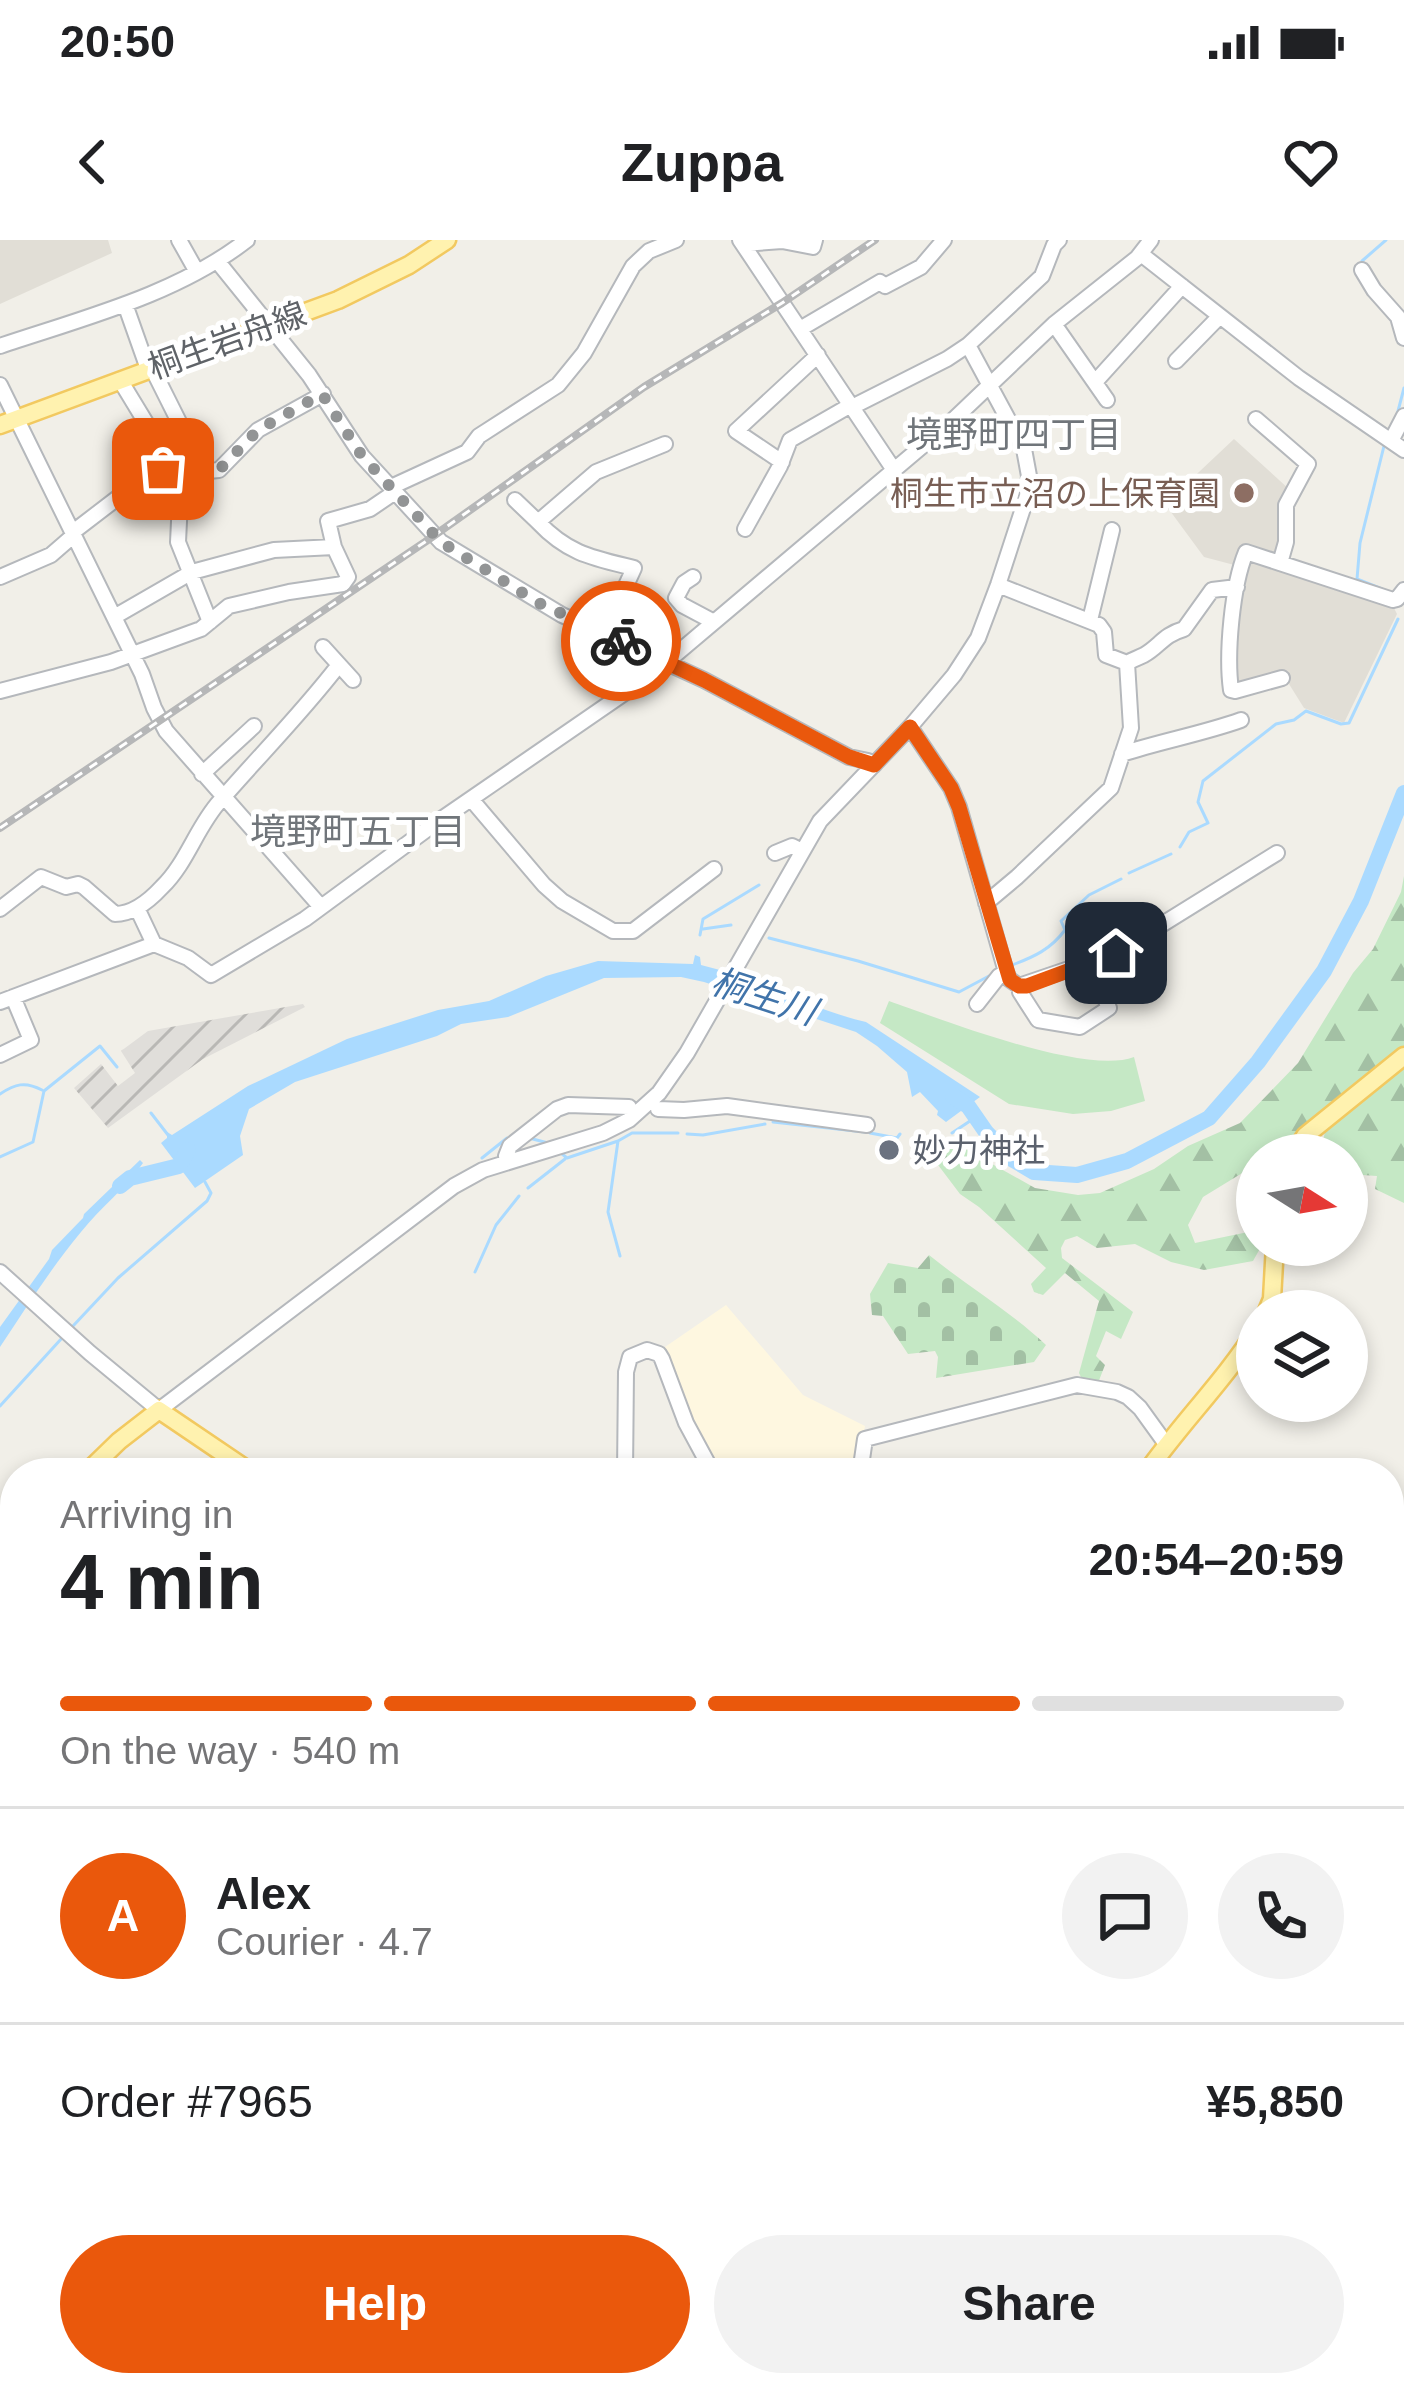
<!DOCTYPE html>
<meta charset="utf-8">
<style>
:root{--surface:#fff;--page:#f2f2f2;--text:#202124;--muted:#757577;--line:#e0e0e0;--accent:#ea580c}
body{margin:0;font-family:Arial,"Noto Sans JP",sans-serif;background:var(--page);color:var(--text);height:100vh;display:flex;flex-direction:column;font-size:45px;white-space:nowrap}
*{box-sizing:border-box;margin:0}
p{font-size:39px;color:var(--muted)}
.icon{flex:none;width:66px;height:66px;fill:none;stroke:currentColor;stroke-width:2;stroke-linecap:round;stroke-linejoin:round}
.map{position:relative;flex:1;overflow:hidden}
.side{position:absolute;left:0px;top:1218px;width:1404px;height:939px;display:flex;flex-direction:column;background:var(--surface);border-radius:48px 48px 0 0;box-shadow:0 6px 18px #0003}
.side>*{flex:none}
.needle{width:78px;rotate:101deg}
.controls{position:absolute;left:1236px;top:894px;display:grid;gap:24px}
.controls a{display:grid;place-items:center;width:132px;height:132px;border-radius:50%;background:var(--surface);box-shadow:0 6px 18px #0003;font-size:60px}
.pin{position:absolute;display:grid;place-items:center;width:102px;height:102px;color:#fff;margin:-51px;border-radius:24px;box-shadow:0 6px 18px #0006}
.courier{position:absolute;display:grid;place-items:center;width:120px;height:120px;margin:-60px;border:9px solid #ea580c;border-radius:50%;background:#fff;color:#222;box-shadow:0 3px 15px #0007}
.headline em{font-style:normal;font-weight:800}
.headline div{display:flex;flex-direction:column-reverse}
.headline{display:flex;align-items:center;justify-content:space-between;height:204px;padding:0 60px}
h1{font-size:78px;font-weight:800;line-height:90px}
.bar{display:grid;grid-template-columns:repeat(4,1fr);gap:18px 12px;align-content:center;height:144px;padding:0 60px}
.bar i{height:15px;border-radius:9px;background:var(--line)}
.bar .current{background:var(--accent)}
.bar p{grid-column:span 4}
.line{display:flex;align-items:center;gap:30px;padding:0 60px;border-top:3px solid var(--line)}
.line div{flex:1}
.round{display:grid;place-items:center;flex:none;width:126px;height:126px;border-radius:63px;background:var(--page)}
.button{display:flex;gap:24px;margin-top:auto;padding:24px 60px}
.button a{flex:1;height:138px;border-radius:72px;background:var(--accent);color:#fff;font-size:48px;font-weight:800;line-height:138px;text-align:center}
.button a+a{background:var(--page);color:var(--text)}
.status{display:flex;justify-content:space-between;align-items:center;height:84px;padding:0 60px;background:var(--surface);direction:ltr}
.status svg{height:33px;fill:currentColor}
header{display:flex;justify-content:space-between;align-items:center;height:156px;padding:0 60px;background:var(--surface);font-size:54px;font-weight:800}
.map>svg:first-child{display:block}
</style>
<div class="status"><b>20:50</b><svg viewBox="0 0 49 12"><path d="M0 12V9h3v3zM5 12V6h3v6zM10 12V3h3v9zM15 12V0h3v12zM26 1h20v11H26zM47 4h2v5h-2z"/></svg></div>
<header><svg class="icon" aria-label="back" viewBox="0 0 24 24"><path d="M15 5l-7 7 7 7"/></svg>Zuppa<svg class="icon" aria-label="heart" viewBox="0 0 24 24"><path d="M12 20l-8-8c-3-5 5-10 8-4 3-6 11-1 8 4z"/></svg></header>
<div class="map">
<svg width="1404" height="2156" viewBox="0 0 1404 2156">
<defs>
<pattern id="industrial-furrows" width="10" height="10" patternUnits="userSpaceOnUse" patternTransform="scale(3)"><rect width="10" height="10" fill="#e0deda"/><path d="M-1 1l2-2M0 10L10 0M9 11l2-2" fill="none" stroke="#b9b8b5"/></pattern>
<pattern id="forest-firs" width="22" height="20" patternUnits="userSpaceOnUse" patternTransform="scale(3)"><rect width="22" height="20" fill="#c5e8c5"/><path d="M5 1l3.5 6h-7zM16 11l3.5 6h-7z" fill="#a3c0a4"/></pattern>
<pattern id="cemetery-stones" width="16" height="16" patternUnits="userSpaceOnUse" patternTransform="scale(3)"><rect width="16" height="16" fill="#c5e8c5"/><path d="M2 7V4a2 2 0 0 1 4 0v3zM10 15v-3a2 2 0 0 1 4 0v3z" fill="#a3c0a4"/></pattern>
</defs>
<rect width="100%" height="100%" fill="#f1efe8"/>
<!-- commercial -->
<path fill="#fef7e0" d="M726,1065l77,90 62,31 -9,47h-134l-38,-67 -19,-59z"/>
<!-- industrial -->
<path fill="url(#industrial-furrows)" d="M303,764l2,3 -102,52 -95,69 -34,-40 27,-24 17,22 17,-13 -14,-22 27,-20z"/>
<!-- education -->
<path fill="#e1ded6" d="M0,0h108l4,13 -112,51z
M1234,199l56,51 -11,68 -34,-12 -7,20 -34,-9 -39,-53z
M1249,320l144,46 4,8 -53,109 -40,-15 -20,-32 -48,13 -5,-18 8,-82z"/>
<!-- green -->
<path fill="#c5e8c5" d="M889,761c52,18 196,75 245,56l11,44 -34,10 -38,3 -64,-10 -129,-81z
M0,1697l15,2v443h616l2,14h-633z
M1389,2118l15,2v36h-557l-44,-14h586z"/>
<!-- forest -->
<path fill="url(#forest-firs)" d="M1404,636v170l-105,84 -26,25h-16v9l-54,33 -15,28 7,18 58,-12 4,4v10h5l-9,16 -49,9 -33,-8 -36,-18 -38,4 -20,-12 -12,4 -4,8 1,10 71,54 -12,27 -15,-8 -10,25 9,9 -7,18h-14l-5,-10 20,-72 -34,-28 -22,22 -9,-3 -3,-8 15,-16 -67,-61 -19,-13 -31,-41 4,-14 4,-2 14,4 84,47 43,7 22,-2 54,-24 34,-23 52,-23 58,-60 55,-90 20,-24 28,-57z
M1404,826v137l-29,-14 2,-13 -30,-2v-19h-27l6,-28z
M1404,1285v747l-15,-2v-740z
M0,1802l15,4v238l-15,-12z
M0,2104l15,3v35h74l-5,14h-84z
M154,2142h111l29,14h-128l-15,-10z
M429,2142h49l-2,14h-49z
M542,2142h100l4,14h-102z
M737,2142h187l-2,14h-162z
M1178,2142h47l31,14h-105z"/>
<!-- cemetery -->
<path fill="url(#cemetery-stones)" d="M929,1015c38,31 81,56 117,90l-12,17 -98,16 2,-21 -3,-6 -27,3 -25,-38 -11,-1 -2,-21 18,-31 30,5z"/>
<!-- water -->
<path fill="#aadaff" d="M695,715l5,2 1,8c57,13 108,44 165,57l114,75 -34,25 -9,-7 1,-4 -18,-19 -8,5 -5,-25 -30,-26 -21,-14 -152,-50 -23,-5 -77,1 -96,39 -47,7 -24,12 -142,46 -46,27 -9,27 3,19 -48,33 -34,-45 6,-5v-6l5,3 76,-49 99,-47 91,-29 51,-9 57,-25 52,-15 95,3z
M140,920l3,3c-18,26 -42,44 -62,69 -30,36 -55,76 -81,115v-20l49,-68 3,-9 31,-32 1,-4z"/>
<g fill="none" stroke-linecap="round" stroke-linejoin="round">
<!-- stream -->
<path stroke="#aadaff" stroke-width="3" d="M1362,21l24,-21
M1397,175l7,-27
M1382,349l-25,-10 3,-36 24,-97
M1180,607l9,-15 19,-9 -10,-21 5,-21 73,-57 18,-4 12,-9 35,13 8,-1 49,-104
M1129,633l42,-19
M703,689l28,-4
M700,695l3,-16 56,-34
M769,698l89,23 101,31 30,-16
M1012,725c22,-8 39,-16 53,-35l-4,-9 28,-26 32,-16
M0,854c15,-10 25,-13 42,-4
M151,873l17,22
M773,882l92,10
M870,893l27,5 3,-4
M952,893l24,-16
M687,894l16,1 62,-11
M529,898l19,5
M618,901l-10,71 12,44
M561,913l6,5 51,-17 14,-8h46
M0,917l33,-15 11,-51 56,-45 17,21
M482,918l25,-20
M528,948l37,-29
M475,1032l21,-47 23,-29
M73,1086l45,-48 89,-77 4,-8 -6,-11
M0,1166l62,-68
M1389,2082l15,-3"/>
<!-- river -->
<path stroke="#aadaff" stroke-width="16" d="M953,856l15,10 18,26 26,27 22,13 43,3 50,-14 82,-43 49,-56 66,-91 37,-70 43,-108
M120,946l10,-8 49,-12 9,-16"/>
<!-- minor casing -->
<g stroke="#b5b8bc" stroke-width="18">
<path id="minor" d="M179,0l18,32
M740,0l154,230
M743,4l39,-3 31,6 2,-7
M1141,14l158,124 105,72
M218,22l91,113 53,81 79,86 121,73 142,65 145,77 19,4 6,4
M1362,30l12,20 24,27 6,21
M125,64l23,65
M1054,84l53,76
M800,89l80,-47 5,4 36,-19 23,-27
M0,106c83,-28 176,-51 247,-106
M1176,121l44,-45
M120,140l34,56 25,-14 -27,-54
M1096,141l86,-95
M0,145l142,289 12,34 12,23 155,176
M852,167l95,-48 21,-14 74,-69 12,-31 5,-5
M1256,179l52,45 -22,41v37l-6,21
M154,196l-9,7 21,32
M1391,201l13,-25
M782,222l-46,-31 82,-76
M187,234l-7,27 -2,41 32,80
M391,247l76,-35 12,-16 79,-51 26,-32 49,-87 16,-15 27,-11
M515,260l23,22
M745,289l35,-63 10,-26 61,-35
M73,292l47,-36 21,-12 25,-9 53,-5 39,-40 65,-36
M0,337l51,-22 23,-20
M693,337l-9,6 -8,15 6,7 32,17
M998,345l101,40 5,7 2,23 21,8c5,-3 11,-5 17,-8 16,-9 19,-20 40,-26l28,-39 25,-3
M114,377l78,-45 82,-22 60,-3
M1090,380l22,-90
M604,394l30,-66c-41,-10 -66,-14 -96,-46l58,-50 69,-28
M323,407l30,33
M1282,438l-47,13 -4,-1c-5,-36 1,-104 15,-138l147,48 4,-1 7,-9
M0,451l111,-29 79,-29 11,-4 28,-23 60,-14 54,-8 5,-7 -14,-30 -6,-26 42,-12 25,-17
M910,487l41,61 8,19 47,165 3,7 10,7 97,-33 161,-100
M1122,514c39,-13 80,-20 119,-34
M202,534l52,-48
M471,559l73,86 18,16 51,30h20l81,-62
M775,613l17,-7 10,5
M986,663l31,-26 94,-89 20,-60 -4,-65
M137,668l17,36
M0,669l41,-32 25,10 12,-3 6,3 31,27c18,0 35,-14 47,-27 25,-24 35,-61 58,-86 39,-45 81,-87 118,-135
M1019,746l1,6 18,28 42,7 29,-19 -19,-44
M0,762l154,-58 34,14 23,17 94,-56 125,-92 225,-155 297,-251 102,-97 83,-66 14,-18
M977,764l22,-28 7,-4
M0,815l31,-15 -18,-43
M658,869l26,1 43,-4 140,19
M508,922l-2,-6 4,-10 47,-37 11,-4 61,2
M0,1032l90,81 69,57 295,-224 29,-16 120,-37 26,-13 30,-27 28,-40 133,-232 90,-94 44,-52 24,-37 20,-53 29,-89 2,-20 -5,-27 -56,-104
M625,1233l1,-101 4,-15 17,-7 12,4 3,5 24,64 27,50
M860,1233l5,-34 212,-54 40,7 11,5 12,11 26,36
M0,1391l15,11
M0,1625l15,-4
M1389,2034l15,2
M676,2156l1,-14"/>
</g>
<!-- major casing -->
<g stroke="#f2c960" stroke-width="21">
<path id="major" d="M0,185l338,-125 71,-35 38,-25
M1293,915l12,-19 99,-80
M1267,1071l5,-12 3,-54
M86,1233l33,-32 40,-31 93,63
M1146,1233c35,-50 79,-93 111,-144
M0,1343l15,-22"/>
</g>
<!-- minor -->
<use href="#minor" stroke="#fff" stroke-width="14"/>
<!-- major -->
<use href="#major" stroke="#fff2af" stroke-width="16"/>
<!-- rail casing -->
<g stroke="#b6b7b8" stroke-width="8">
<path id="rail" d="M0,588l425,-286 219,-155 138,-84 93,-63"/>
</g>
<!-- rail -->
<use href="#rail" stroke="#fff" stroke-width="3" stroke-dasharray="9" stroke-linecap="butt"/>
</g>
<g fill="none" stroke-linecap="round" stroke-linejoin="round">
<!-- done -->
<path stroke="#929495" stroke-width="12" stroke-dasharray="0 21.6" d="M163,229l3,6 53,-5 39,-40 64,-36 40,62 79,86 98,61 82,38"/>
<!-- route -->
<path stroke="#ea580c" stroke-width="15" d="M621,401l83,39 145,77 25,8 36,-38 41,61 8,19 51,173 9,6h8l89,-33"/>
</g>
<!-- markers -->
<circle fill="#8d6e63" stroke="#fff" stroke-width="4.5" cx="1244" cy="253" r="12"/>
<circle fill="#6b7280" stroke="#fff" stroke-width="4.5" cx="889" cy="910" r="12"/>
<g text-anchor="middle" stroke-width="10" stroke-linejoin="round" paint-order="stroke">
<!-- street labels -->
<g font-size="33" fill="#5f6368" stroke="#fff">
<text transform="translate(227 100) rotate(-20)" y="12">桐生岩舟線</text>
</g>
<!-- education labels -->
<g font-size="33" fill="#785e54" stroke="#fff" text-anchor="end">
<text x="1220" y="265">桐生市立沼の上保育園</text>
</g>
<!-- worship labels -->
<g font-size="33" fill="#5b616d" stroke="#fff" text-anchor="start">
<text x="913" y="922">妙力神社</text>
</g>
<!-- neighbourhood labels -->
<g font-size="36" fill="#70757a" stroke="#fff">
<text x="1014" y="207">境野町四丁目</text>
<text x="358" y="604">境野町五丁目</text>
</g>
<!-- water labels -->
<g font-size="36" font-style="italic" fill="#4174aa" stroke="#fff">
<text transform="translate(764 756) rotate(18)" y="13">桐生川</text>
</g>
</g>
</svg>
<div class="controls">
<a><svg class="needle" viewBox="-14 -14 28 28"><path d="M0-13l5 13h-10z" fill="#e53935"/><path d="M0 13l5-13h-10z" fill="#757577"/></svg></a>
<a><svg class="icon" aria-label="layers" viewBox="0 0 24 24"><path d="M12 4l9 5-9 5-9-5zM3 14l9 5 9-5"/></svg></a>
</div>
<div class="pin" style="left:163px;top:229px;background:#ea580c"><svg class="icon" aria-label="bag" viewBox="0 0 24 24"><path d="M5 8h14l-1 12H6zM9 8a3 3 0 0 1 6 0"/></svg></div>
<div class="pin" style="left:1116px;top:713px;background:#1f2937"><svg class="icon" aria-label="home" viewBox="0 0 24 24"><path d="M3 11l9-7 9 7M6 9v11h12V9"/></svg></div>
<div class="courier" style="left:621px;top:401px"><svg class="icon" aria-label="bike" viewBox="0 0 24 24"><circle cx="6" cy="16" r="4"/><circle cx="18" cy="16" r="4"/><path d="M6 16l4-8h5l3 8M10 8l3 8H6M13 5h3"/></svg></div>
<section class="side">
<div class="headline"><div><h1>4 min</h1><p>Arriving in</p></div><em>20:54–20:59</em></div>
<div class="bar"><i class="current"></i><i class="current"></i><i class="current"></i><i></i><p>On the way · 540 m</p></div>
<div class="line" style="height:216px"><b class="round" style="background:var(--accent);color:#fff">A</b><div><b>Alex</b><p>Courier · 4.7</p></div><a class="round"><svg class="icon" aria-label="chat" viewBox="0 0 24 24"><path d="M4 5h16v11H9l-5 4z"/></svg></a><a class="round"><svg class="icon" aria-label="phone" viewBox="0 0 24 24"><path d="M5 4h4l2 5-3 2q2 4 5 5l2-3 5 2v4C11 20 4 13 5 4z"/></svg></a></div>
<div class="line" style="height:156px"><div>Order #7965</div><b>¥5,850</b></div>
<div class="button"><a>Help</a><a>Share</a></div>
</section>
</div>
